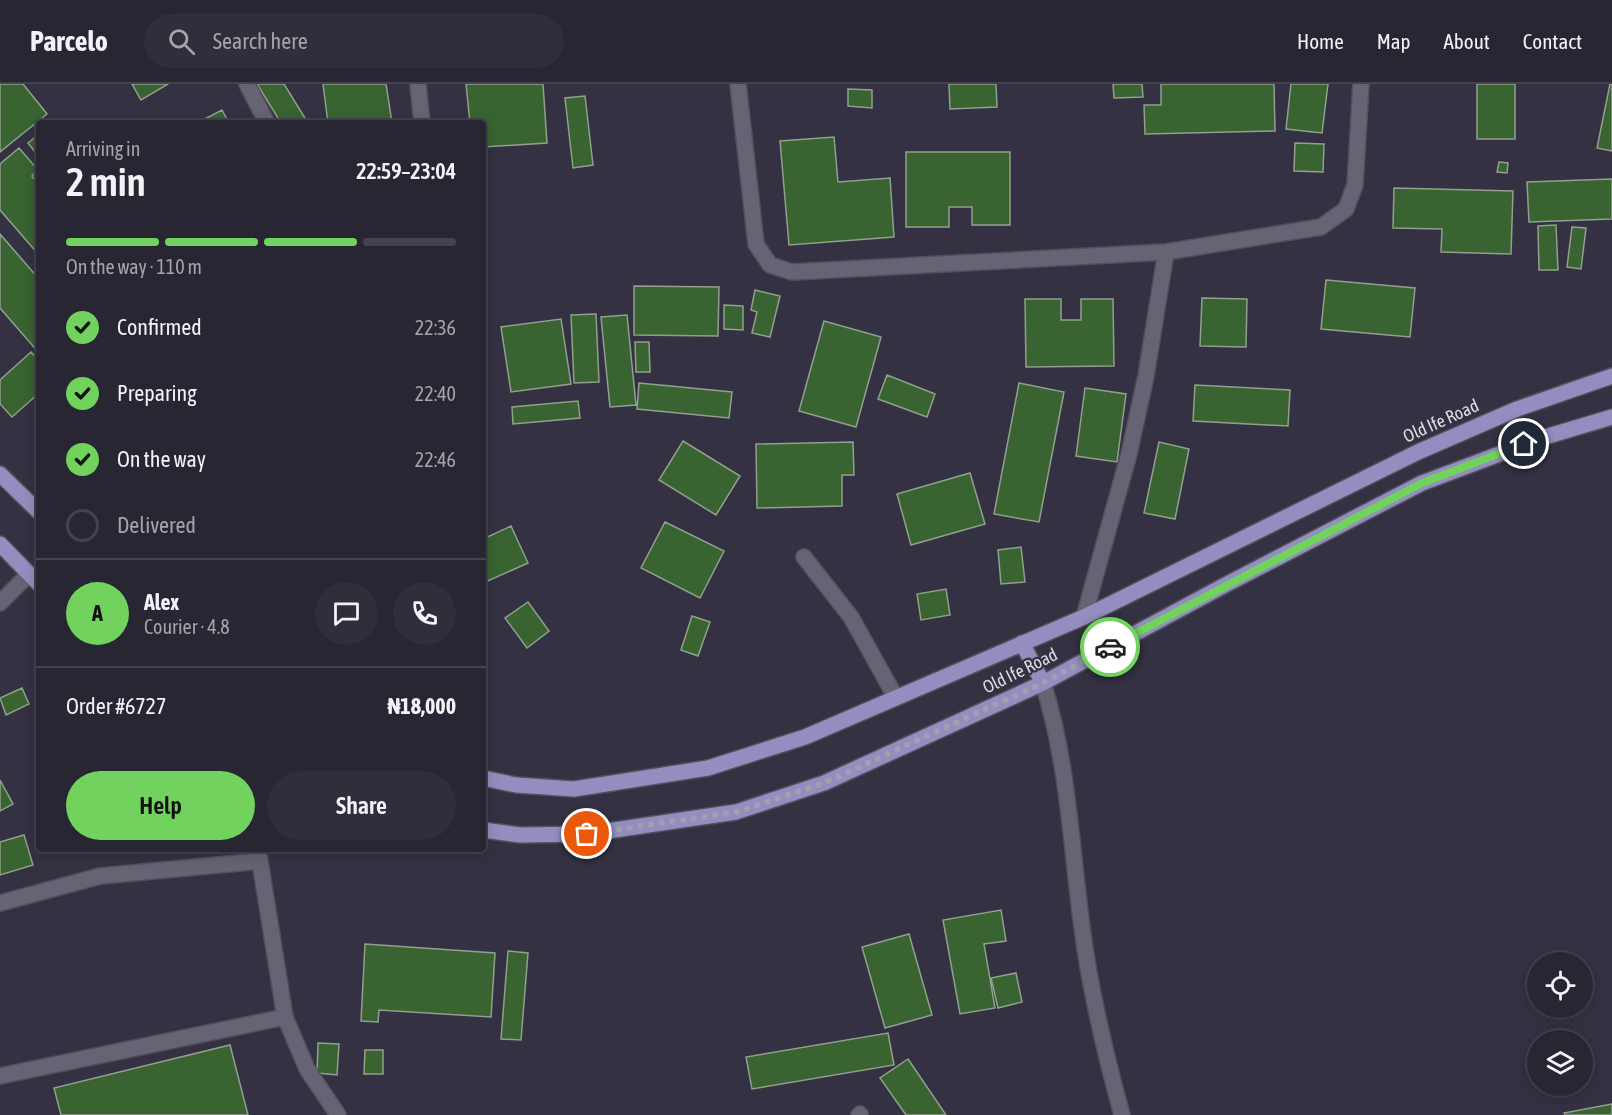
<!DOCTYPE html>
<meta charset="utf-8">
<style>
:root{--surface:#272632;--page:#2f2e3a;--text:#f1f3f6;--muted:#a4a5ac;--line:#43434d;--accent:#71d25e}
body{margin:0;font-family:"Asap Condensed",sans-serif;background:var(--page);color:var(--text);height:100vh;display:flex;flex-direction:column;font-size:22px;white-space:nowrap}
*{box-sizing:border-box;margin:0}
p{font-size:20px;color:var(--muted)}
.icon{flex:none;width:33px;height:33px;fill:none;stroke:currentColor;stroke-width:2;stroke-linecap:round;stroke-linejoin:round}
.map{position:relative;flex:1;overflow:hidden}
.drawer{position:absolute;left:36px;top:36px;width:450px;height:732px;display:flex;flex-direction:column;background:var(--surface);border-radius:6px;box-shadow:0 3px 15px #0003,0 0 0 2px var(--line)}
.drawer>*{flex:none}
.tools{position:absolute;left:1527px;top:868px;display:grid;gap:12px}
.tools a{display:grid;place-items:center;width:66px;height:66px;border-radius:50%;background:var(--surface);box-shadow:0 3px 15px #0003,0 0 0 2px var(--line);font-size:30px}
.pin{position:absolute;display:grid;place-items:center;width:51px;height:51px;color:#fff;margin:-26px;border:3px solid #fff;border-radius:50%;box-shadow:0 2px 6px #0007}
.courier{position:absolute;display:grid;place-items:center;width:60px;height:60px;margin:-30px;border:4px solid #71d25e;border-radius:50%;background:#fff;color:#222;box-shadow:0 2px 8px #0007}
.headline em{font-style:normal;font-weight:600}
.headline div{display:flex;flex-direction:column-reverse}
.headline{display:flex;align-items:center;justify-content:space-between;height:102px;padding:0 30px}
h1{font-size:39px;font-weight:600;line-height:45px}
.bar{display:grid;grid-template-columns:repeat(4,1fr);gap:9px 6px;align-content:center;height:72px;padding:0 30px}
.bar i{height:8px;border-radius:4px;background:var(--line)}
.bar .on{background:var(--accent)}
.bar p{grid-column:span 4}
.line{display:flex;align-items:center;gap:15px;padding:0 30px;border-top:2px solid var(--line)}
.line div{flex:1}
.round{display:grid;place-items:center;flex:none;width:63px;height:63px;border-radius:32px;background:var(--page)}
ol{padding:0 30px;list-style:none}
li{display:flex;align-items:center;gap:18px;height:66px}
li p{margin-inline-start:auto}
li .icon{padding:6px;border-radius:50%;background:var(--accent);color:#111;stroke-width:4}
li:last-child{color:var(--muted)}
li i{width:33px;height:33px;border:3px solid var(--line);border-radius:50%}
.action{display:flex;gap:12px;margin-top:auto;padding:12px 30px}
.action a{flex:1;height:69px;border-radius:36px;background:var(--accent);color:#111;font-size:24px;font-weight:600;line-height:69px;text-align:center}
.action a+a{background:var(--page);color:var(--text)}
header{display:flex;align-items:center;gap:36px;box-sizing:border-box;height:84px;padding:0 30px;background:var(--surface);border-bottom:2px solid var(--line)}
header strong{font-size:28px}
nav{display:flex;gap:33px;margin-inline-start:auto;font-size:21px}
.search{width:420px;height:54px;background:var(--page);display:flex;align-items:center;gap:15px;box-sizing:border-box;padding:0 21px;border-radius:33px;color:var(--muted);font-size:22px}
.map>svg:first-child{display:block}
</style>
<header>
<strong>Parcelo</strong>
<div class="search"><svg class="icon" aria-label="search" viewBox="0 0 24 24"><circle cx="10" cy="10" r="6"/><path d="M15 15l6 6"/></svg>Search here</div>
<nav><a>Home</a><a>Map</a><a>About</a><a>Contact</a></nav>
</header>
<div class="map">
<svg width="1612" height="1031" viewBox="0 0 1612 1031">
<rect width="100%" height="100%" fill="#343242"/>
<!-- building -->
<path fill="#396331" stroke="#929f8f" stroke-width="1.5" d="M0,0h23l24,30 -47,38z
M132,0h36l-27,16z
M257,0h27l24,39h-27z
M323,0h63l6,39h-64z
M466,0h77l4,59 -64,4v-24h-13z
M949,0h47l1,23 -47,2z
M1113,0h29l1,13 -29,1z
M1161,0h113l1,47 -130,3 -1,-29h17z
M1291,0h37l-6,49 -36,-4z
M1477,0h38v55h-38z
M1610,0h2v67l-15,-3z
M848,5l24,1v18l-24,-2z
M585,12l8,69 -20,3 -8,-70z
M222,26l7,13h-32z
M39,50v23l-11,-14z
M834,53l4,45 52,-4 4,59 -105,8 -9,-104z
M1295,59l29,1 -1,28 -29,-1z
M19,64l19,22 -6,6 7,9v70l-39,-45v-46z
M906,68h104v73h-38v-18h-23v20h-43z
M1499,78l9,1 -1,10 -10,-1z
M1612,95v40l-83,3 -2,-40z
M1394,104l119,3 -2,63 -70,-2 1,-23 -49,-1z
M1556,141l2,45h-19l-1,-44z
M1572,143l14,1 -5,41 -14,-2z
M0,150l39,45v74l-39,-45z
M1326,196l89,8 -5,49 -89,-8z
M634,202l85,1 -1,49 -84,-1z
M755,206l25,6 -10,41 -18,-4 5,-21 -6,-2z
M1202,214l45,1 -1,48 -46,-1z
M1025,215h36v21h20v-21h32l1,67 -88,1z
M724,221l19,1v24l-19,-1z
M596,230l3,68 -25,1 -3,-68z
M627,231l9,90 -26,2 -9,-90z
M561,235l10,65 -60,8 -10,-65z
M824,237l57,16 -25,90 -57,-16z
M635,258h14l1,30h-14z
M31,268l8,9v32l-27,24 -12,-13v-24z
M887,291l48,19 -8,23 -49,-18z
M639,299l93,9 -3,26 -92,-9z
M1019,299l45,9 -25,130 -45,-8z
M1195,301l95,5 -2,36 -95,-5z
M1085,304l41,6 -9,68 -41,-6z
M578,317l2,17 -67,6 -1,-17z
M683,357l57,35 -24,39 -57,-35z
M853,358l1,33h-12v31l-85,2 -1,-64z
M1159,358l30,7 -14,70 -31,-6z
M970,389l15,51 -74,21 -14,-51z
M665,438l59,29 -24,47 -59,-30z
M511,442l17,37 -45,20v-44z
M1021,463l4,35 -24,2 -3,-34z
M946,505l4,26 -29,5 -4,-26z
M528,518l21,29 -22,17 -22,-30z
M692,532l18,6 -12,34 -17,-6z
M22,604l7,16 -23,11 -6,-17z
M0,696l13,24 -13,7z
M24,751l9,30 -33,10v-33z
M1001,826l5,31 -22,3 11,64 -35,6 -17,-94z
M909,850l23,81 -47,13 -23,-81z
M365,860l130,9 -4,64 -112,-7 -1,12 -17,-1z
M508,867l20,2 -7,87 -20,-1z
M1016,889l6,29 -24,6 -7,-30z
M888,949l6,32 -142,24 -6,-32z
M318,959l21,1 -2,31 -20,-2z
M230,961l18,70h-187l-7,-27z
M365,966h18v24h-19z
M908,975l38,56h-40l-26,-37z
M1612,1020v11h-47l-1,-2z"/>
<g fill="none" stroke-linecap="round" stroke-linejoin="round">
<!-- lane casing -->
<g stroke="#52505d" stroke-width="18">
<path id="lane" d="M804,473l47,60 45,81
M1043,599c25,79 28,163 39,244 8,64 23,126 40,188"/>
</g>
<!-- street casing -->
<g stroke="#52505d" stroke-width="18">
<path id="street" d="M247,0l20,39
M418,0l4,39
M738,0l18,160 14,21 22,7 374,-20 155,-25 25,-18 9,-24 6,-101
M0,519l28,-28
M1084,533l45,-163 17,-78 20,-124
M258,765l27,168 22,52 31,46
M0,819l100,-27 160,-15
M0,992l285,-59
M859,1031l1,-1"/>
</g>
<!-- primary casing -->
<g stroke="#52505d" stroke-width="18">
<path id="primary" d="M0,390l39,38
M0,460l39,40
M1022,559l21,40
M483,694l33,7 58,4 134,-21 97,-31 279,-120 334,-165 99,-43 95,-33
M483,746l37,5 67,-1 149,-22 88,-29 219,-100 184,-99 195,-101 123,-46 67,-20"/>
</g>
<!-- lane -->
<use href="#lane" stroke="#656475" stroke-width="15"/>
<!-- street -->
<use href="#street" stroke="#656475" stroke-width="15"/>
<!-- primary -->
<use href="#primary" stroke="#948ec0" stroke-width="15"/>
</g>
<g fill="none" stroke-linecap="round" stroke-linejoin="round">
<!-- done -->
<path stroke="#a1a0ac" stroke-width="6" stroke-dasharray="0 10.8" d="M587,750l149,-22 88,-29 219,-100 67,-36"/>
<!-- route -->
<path stroke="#71d25e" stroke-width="8" d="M1110,563l312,-164 102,-39"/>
</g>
<g text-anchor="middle" stroke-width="4.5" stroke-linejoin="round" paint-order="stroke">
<!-- street labels -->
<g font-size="18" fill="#dcdbe5" stroke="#343242">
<text transform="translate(1441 337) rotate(-24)" y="6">Old Ife Road</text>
<text transform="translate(1020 587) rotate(-26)" y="6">Old Ife Road</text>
</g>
</g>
</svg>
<div class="tools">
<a><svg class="icon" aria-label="locate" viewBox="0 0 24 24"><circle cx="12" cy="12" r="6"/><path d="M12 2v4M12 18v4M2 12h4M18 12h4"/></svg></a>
<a><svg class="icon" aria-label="layers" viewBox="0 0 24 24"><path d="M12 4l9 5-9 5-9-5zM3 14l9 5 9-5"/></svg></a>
</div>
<div class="pin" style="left:587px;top:750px;background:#ea580c"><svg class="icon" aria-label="bag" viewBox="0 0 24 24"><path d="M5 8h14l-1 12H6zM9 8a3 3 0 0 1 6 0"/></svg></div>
<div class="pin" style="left:1524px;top:360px;background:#1f2937"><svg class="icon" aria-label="home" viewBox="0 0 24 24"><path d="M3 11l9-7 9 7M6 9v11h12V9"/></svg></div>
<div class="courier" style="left:1110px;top:563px"><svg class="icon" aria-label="car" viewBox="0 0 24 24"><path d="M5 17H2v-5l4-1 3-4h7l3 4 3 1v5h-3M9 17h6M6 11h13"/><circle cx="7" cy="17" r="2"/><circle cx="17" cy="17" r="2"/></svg></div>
<section class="drawer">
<div class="headline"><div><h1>2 min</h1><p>Arriving in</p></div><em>22:59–23:04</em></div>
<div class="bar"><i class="on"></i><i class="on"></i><i class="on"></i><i></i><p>On the way · 110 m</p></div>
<ol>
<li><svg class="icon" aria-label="check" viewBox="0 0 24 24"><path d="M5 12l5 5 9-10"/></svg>Confirmed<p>22:36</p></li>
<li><svg class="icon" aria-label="check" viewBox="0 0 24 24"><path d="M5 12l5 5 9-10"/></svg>Preparing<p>22:40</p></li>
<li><svg class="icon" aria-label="check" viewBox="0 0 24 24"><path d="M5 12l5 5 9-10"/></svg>On the way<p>22:46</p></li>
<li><i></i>Delivered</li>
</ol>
<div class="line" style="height:108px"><b class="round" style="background:var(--accent);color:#111">A</b><div><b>Alex</b><p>Courier · 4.8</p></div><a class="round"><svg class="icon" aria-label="chat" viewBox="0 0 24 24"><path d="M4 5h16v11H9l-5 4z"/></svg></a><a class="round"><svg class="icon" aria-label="phone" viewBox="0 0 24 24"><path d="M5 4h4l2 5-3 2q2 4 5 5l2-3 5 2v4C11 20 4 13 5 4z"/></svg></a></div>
<div class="line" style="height:78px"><div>Order #6727</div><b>₦18,000</b></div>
<div class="action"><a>Help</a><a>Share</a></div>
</section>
</div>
